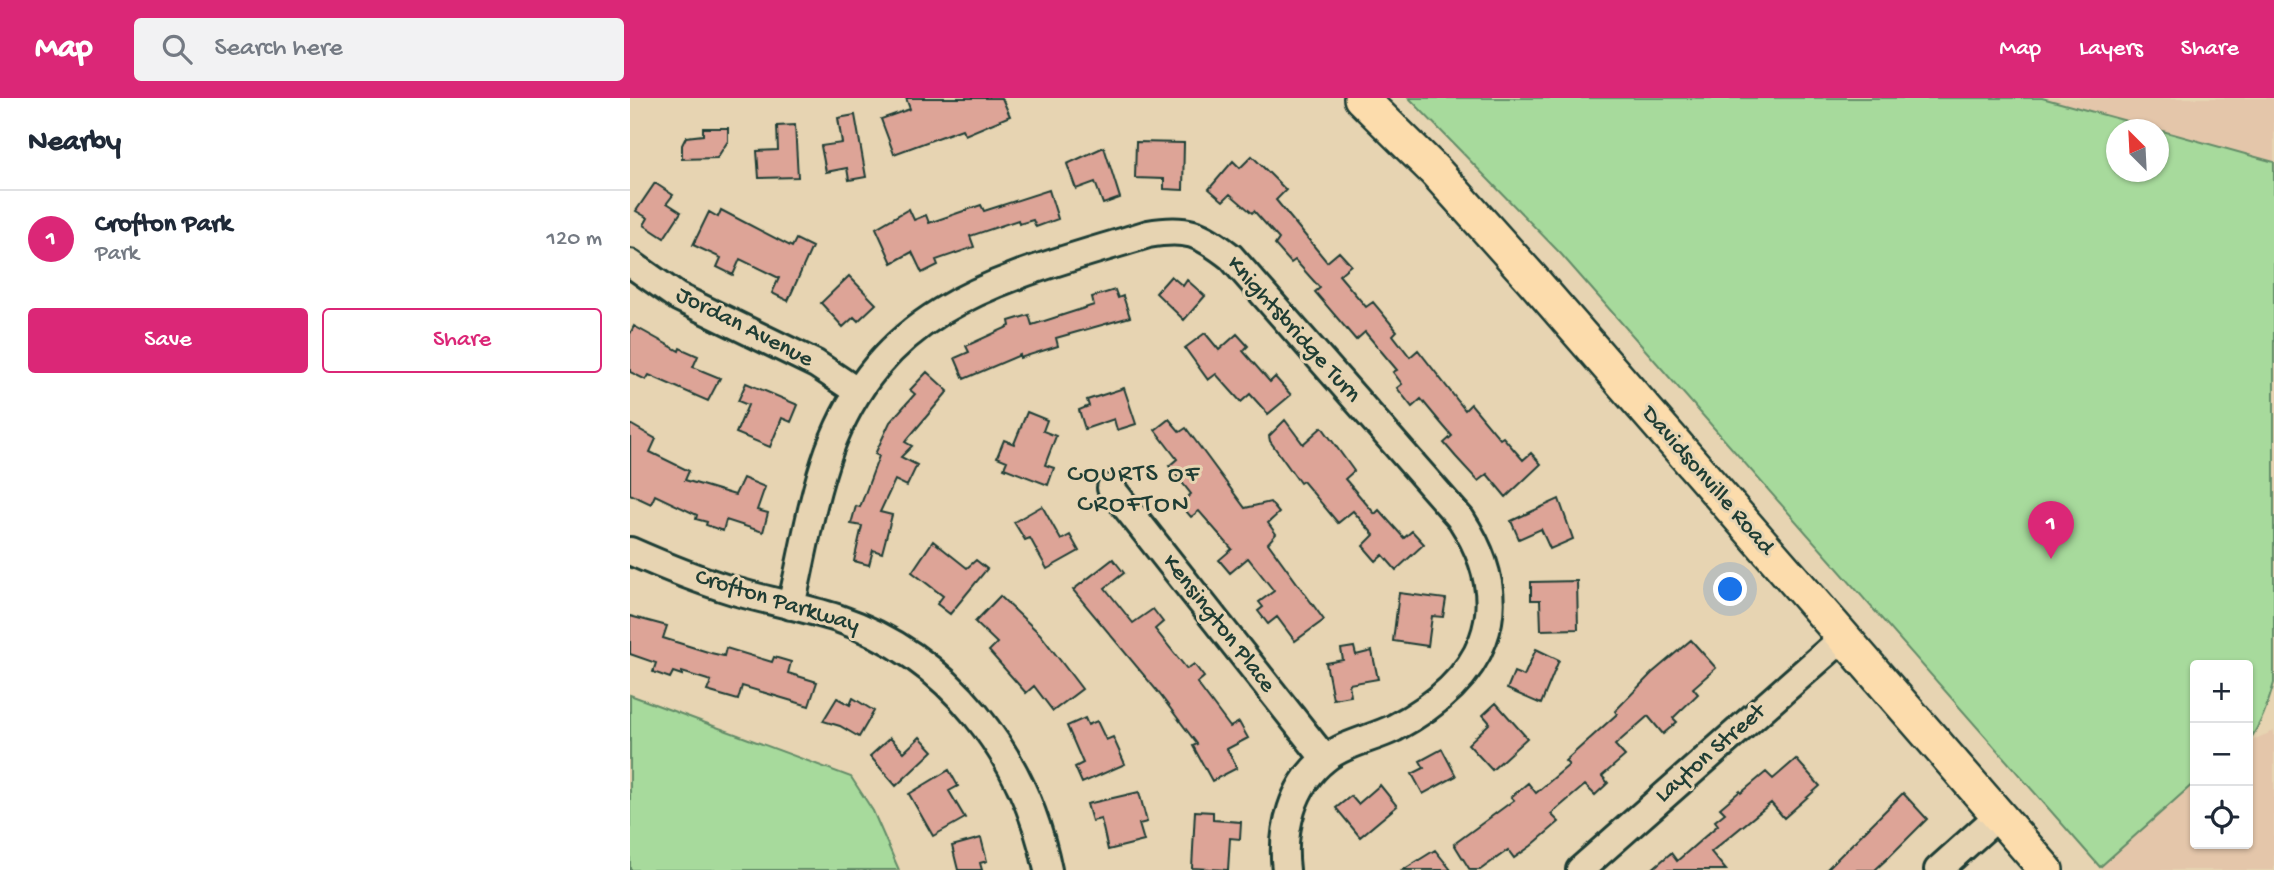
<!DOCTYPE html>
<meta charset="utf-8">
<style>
:root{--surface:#fff;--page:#f2f2f3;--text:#1f2937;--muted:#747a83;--line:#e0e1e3;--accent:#db2777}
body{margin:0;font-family:"Gochi Hand",sans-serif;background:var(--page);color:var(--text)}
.controls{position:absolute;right:21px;bottom:21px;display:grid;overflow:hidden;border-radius:7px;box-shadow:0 2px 5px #0004}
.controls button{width:63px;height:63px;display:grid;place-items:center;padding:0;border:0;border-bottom:2px solid var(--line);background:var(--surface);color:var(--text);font:35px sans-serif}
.compass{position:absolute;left:1476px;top:21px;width:63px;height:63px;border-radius:50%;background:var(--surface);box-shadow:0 2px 5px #0004;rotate:336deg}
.you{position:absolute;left:1101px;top:492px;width:24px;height:24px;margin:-18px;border:5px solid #fff;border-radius:50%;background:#1a73e8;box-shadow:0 0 0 10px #1a73e833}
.badge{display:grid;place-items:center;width:46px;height:46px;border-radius:50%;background:var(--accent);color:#fff;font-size:23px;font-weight:700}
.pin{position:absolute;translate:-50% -58px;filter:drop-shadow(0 2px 4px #0008)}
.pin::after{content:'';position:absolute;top:37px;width:24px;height:21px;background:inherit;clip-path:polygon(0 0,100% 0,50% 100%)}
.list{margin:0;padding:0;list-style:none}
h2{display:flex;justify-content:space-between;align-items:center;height:91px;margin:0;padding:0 28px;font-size:30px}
h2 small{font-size:23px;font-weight:400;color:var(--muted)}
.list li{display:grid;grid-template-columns:46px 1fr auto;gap:21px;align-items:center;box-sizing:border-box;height:98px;padding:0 28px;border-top:2px solid var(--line)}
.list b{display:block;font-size:26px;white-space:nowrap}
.list p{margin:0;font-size:23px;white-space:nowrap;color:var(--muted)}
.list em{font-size:23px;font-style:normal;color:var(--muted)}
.actions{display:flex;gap:14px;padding:21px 28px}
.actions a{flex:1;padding:16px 0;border:2px solid var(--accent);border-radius:7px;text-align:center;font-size:24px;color:var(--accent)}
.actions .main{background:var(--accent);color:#fff}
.icon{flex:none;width:38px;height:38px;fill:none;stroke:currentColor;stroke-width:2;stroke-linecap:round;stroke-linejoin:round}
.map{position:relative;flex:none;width:1644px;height:772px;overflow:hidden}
header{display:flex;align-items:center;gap:42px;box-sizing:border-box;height:98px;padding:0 35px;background:var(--accent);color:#fff}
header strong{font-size:33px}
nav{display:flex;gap:38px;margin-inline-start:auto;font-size:24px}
.search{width:490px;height:63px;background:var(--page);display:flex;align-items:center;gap:18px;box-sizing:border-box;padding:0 24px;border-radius:7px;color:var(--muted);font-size:26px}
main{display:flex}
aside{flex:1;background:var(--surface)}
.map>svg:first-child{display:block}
.built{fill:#e4c6aa}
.green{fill:#a7da9c;stroke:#638c68;stroke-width:2}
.building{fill:#dda497;stroke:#1f3d34;stroke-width:2}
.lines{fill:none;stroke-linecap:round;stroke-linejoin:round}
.minor-casing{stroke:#1f3d34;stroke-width:32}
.major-casing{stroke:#1f3d34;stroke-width:38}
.minor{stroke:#e7d4b2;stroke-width:26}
.major{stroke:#fcdcac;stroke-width:33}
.labels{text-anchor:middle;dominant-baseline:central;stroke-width:6;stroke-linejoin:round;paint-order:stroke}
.street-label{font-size:24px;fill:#1f3d34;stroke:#e7d4b2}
.neighbourhood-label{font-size:26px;letter-spacing:2px;fill:#1f3d34;stroke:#e7d4b2}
</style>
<header>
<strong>Map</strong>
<div class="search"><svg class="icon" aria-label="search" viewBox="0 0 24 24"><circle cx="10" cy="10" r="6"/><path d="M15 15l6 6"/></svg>Search here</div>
<nav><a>Map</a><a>Layers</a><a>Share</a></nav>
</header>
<main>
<aside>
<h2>Nearby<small></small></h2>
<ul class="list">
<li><span class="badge">1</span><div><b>Crofton Park</b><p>Park</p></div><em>120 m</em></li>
</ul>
<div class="actions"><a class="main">Save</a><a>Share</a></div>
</aside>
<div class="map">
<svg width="1644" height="772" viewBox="0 0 1644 772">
<rect width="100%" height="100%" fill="#e7d4b2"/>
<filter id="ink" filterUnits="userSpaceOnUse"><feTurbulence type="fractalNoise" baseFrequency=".0143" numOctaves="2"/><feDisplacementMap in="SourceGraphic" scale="14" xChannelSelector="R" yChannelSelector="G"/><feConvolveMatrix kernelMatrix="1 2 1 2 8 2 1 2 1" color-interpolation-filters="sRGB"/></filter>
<g filter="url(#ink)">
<path class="built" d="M1412 0H1644V64Z
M1644 633V772H1473L1470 769 1565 684V746H1618V644Z"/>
<path class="green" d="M779 0H1412L1526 31 1486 32V74H1528L1529 32 1644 64V585C1638 606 1631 627 1618 644V567H1565V684L1470 769 931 156Z
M0 597 221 679 243 713 269 772H0Z"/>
<path class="building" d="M276 0H372L380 18 335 37 332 31 264 56 251 21 280 11Z
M225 17 236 79 219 82 217 70 196 74 191 48 212 45 208 20Z
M165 27 168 79 129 80 127 53 148 52 147 28Z
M73 30H98V43L87 60 52 61V47L56 39 73 37Z
M506 44 554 45 553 92 534 91V81L505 80Z
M474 49 490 100 473 106 465 84 446 91 437 66Z
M622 58 656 92 646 102 697 164 709 154 721 167 709 177 736 209 743 204 767 233 763 237 780 259 788 252 835 312 841 306 870 341 873 339 893 362 901 355 911 366 876 399 857 376 848 383 826 359 814 345 822 338 810 324 791 301 782 309 767 290 772 286 763 274 767 272 735 234 726 242 685 194 690 190 665 162 661 165 645 147 649 141 624 113 622 115 600 96 593 103 579 91 603 63 610 70Z
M25 85 43 97 37 105 51 114 34 140 14 127 18 120 6 113Z
M419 92 428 121 406 129 403 122 389 126 388 122 340 138 344 149 306 162 308 167 292 175 282 154 262 165 246 130 279 111 284 122 296 117 299 125 351 107 354 113Z
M91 112 162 149 166 141 182 149 158 203 142 195 149 180 110 161 103 177 87 169 91 160 63 147 79 114 88 119Z
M219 178 246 206 228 223 224 219 213 229 191 205Z
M541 178 553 188 557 182 575 198 554 222 526 195Z
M485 192 488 200 493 198 500 219 426 240 428 248 390 260V257L334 281 325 260 339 254 336 248 380 228 379 223 399 217 402 227 464 207 462 199Z
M4 228 49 253 50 250 68 258 63 269 90 280 78 303 19 277 16 282 0 274V236Z
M575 235 589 252 607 236 618 248 613 253 640 284 645 279 661 297 638 316 620 296 611 304 586 276 578 282 555 250Z
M297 274 318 293 275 344 282 348 271 359 287 367 277 388 265 382 250 414 262 417 252 455 243 452 239 467 224 463 232 428 221 426 226 408 230 409 249 358 245 356 260 324 285 296 280 292Z
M116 285 168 307 161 324 152 320 140 349 106 335 118 307 108 303Z
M494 290 506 326 487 332 484 321 455 331 449 312 459 308 457 302Z
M397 314 417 322 413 333 426 338 415 367 424 370 418 387 374 370 377 363 367 359 374 342 384 346Z
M539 321 550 334 556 330 615 410 640 404 649 415 638 425 646 436 638 445 694 522 665 543 647 519 638 526 628 513 633 509 629 504 644 493 618 460 600 475 589 462 602 451 569 413 561 419 550 406 561 396 539 368 547 361 525 332Z
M655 322 673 346 692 329 724 373 715 381 745 416 749 412 774 440 782 433 794 446 766 472 753 457 746 463 733 448 744 437 723 413 708 425 673 383 670 385 640 343 639 338Z
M0 326 26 341 20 354 59 373 55 382 105 397 113 380 135 389 127 412 138 415 133 434 96 422 93 433 76 427 77 424 66 421 67 417 25 397 21 406 0 396Z
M929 401 943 441 920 451 911 431 889 441 881 423Z
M412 408 431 442 440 437 449 453 417 471 400 440 395 442 384 424Z
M303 443 337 470 346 462 357 471 320 516 307 506 313 498 282 474Z
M483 461 494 475 475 490 503 525 523 511 533 524 525 531 557 571 564 566 574 579 567 585 600 629 609 624 618 640 597 651 607 670 582 683 563 648 567 646 528 594 443 492Z
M947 483 948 531 911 532 910 502H901V484Z
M769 495 816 501 813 519 802 518 798 548 763 543Z
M370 498 410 536 452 591 423 613 404 588 396 595 359 553 367 545 345 524Z
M0 518 37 528 33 540 81 555 94 558 96 550 142 564 144 559 161 564 158 575 187 584 179 608 112 588 108 602 77 593 81 583 52 574V577L43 574 40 580 23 574 26 565 0 556Z
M1061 542 1086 570 1063 590 1068 596 1043 620 1047 624 1033 636 1018 618 985 647 995 658 972 678 978 685 965 697 955 687 921 716 929 724 901 748 884 760 878 752 850 772H840L824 746 884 702 881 699 898 685 906 695 939 667 935 663 987 616 985 613 1022 575Z
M724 549 726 557 742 553 748 581 719 586 721 598 703 601 696 565 713 562 711 551Z
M906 551 929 562 911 606 877 591 884 574 894 578Z
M207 600 220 607 223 600 244 613 229 639 210 628 193 623Z
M866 605 897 640 862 672 838 646 860 625 853 617Z
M455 620 458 627 467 623 476 642 483 639 495 666 452 685 445 669 453 665 437 628Z
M290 639 303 653 266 688 240 658 260 640 274 654Z
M812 651 826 678 793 696 782 676 794 670 790 663Z
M1166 661 1190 688 1154 720 1141 705 1081 754 1096 772H1021L1041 755 1047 763 1088 727 1085 723 1095 715 1090 710 1110 693 1111 695 1136 674 1143 681Z
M319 672 328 688 319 693 335 720 303 738 279 696Z
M750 687 767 708 730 739 706 710 721 698 728 706Z
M509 694 517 724 509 726 514 743 478 752 471 721 462 723 457 706Z
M1273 695 1297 721 1259 759 1245 772H1196Z
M565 713 583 714V722L611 724 610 741 600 740 598 772 562 770Z
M351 740 357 763 350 765 352 772H328L322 748Z
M805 752 821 772H773Z"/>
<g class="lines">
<g class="minor-casing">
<path id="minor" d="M0 165 48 199 186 266 228 294
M481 390 695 661
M0 453C34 468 69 482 104 493 138 503 173 509 207 520 320 558 395 658 418 772
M161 508C173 457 181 403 199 353 255 201 381 179 518 136 557 129 570 135 601 159L831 421C890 512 853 583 764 630 742 641 715 645 695 661 662 687 651 732 656 772
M950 772 1213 540
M1308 772 1368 718"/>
</g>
<g class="major-casing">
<path id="major" d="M731 0 806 74 902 181 1416 772"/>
</g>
<use href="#minor" class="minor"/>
<use href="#major" class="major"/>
</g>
</g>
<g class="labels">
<g class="street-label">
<text transform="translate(114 230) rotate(27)">Jordan Avenue</text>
<text transform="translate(663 232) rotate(48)">Knightsbridge Turn</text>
<text transform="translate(1077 383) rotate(49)">Davidsonville Road</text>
<text transform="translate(147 504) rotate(17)">Crofton Parkway</text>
<text transform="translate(588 526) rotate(52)">Kensington Place</text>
<text transform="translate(1081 656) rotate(-41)">Layton Street</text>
</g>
<g class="neighbourhood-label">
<text x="504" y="377">COURTS OF<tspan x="504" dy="30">CROFTON</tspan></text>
</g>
</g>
</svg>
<div class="controls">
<button>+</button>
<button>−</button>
<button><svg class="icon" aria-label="locate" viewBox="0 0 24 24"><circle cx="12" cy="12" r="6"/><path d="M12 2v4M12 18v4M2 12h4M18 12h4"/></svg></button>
</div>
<svg class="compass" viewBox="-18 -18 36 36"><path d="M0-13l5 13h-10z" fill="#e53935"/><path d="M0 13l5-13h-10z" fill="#747a83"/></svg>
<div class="you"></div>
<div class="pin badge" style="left:1421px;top:461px">1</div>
</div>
</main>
